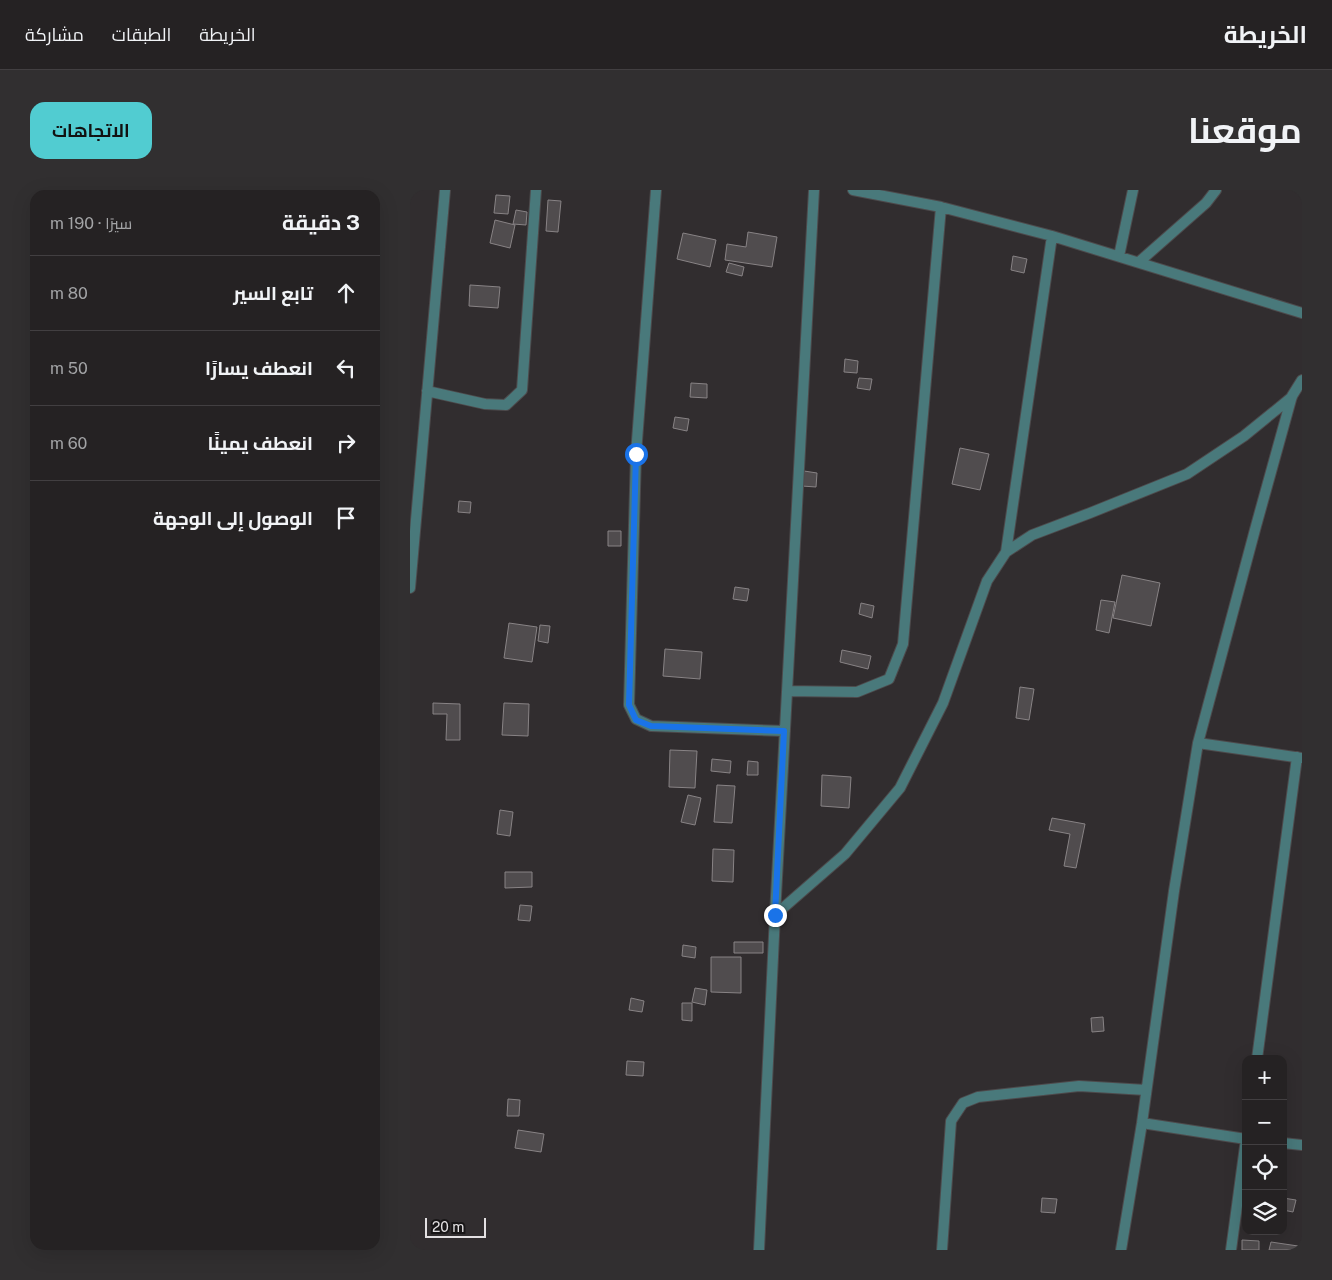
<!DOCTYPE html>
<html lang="ar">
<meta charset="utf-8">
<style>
:root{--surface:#252223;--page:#312f30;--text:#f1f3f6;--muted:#a3a4a6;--line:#423f41;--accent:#51ccd1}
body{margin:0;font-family:"Public Sans",Cairo,sans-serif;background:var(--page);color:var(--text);direction:rtl}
.controls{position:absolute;right:15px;bottom:15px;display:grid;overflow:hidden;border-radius:10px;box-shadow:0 5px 20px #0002}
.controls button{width:45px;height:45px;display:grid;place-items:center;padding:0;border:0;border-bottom:1px solid var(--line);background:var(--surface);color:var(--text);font:25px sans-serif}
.scale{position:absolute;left:15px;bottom:12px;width:61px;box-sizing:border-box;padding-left:5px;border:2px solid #e3e0e2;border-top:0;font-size:14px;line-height:18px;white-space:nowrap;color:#e3e0e2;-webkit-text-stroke:4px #181617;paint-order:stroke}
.stop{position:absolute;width:15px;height:15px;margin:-11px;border:4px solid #1a73e8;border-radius:50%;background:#fff}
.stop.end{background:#1a73e8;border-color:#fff;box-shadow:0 1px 5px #0008}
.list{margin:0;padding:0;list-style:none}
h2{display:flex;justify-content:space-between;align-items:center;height:65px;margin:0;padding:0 20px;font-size:21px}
h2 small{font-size:16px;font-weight:400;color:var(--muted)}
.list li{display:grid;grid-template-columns:32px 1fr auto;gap:15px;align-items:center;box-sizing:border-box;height:75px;padding:0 20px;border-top:1px solid var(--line)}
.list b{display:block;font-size:19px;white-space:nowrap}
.list em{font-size:16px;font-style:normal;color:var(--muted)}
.icon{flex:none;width:28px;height:28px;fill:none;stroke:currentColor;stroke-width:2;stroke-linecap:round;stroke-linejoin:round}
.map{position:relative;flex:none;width:892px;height:1060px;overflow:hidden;direction:ltr;border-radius:15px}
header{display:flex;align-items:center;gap:30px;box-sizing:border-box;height:70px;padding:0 25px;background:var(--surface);border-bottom:1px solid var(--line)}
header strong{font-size:24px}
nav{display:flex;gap:28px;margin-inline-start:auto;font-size:18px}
.intro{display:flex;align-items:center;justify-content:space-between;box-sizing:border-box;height:120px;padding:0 30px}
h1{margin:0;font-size:35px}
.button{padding:12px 22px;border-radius:15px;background:var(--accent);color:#111;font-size:18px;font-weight:700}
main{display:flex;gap:30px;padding:0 30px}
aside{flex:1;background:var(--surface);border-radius:15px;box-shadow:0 5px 20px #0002}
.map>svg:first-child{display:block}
.building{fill:#504c4e;stroke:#888385}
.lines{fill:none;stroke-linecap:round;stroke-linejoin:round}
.minor-casing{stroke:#4d4a4c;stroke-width:12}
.minor{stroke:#49797b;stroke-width:10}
.route{stroke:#1a73e8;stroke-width:6}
</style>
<header>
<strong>الخريطة</strong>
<nav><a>الخريطة</a><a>الطبقات</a><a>مشاركة</a></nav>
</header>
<div class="intro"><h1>موقعنا</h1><a class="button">الاتجاهات</a></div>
<main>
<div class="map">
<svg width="892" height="1060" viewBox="0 0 892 1060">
<rect width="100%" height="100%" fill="#312d2f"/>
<path class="building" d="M86 5 100 6 98 24 84 23Z
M138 10 151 11 148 42 136 41Z
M106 20 117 22 116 35 103 34Z
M85 30 105 35 100 58 80 53Z
M338 42 367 47 362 77 315 70 317 54 336 57Z
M273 43 306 50 300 77 267 69Z
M603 66 617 69 614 83 601 80Z
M319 73 334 77 332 86 316 82Z
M60 95 90 97 88 118 59 116Z
M435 169 448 171 447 183 434 182Z
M449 188 462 189 460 200 447 198Z
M281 193 297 194V208L280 207Z
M265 227 279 229 277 241 263 238Z
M550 258 579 264 570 300 542 294Z
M394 281 407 283 406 297 392 296Z
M49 311 61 312 60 323 48 322Z
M198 341H211V356H198Z
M712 385 750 393 741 436 703 428Z
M325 397 339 399 337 411 323 409Z
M691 410 705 412 699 443 686 440Z
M451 413 464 416 462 428 449 424Z
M99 433 127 437 122 472 94 468Z
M130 435 140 436 138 453 128 451Z
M255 459 292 462 290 489 253 486Z
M432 460 461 466 458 479 430 472Z
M610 497 624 499 619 530 606 528Z
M23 513 50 514V550H36L37 524H23Z
M94 513 119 514 118 546 92 545Z
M260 560 287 561 285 598 259 597Z
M302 569 321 571 320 583 301 581Z
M338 571 348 572V585H337Z
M412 585 441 587 439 618 411 616Z
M307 595 325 596 322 633 304 632Z
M278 605 291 608 285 635 271 632Z
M90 620 103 622 100 646 87 644Z
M642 628 675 634 666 678 654 676 660 644 639 640Z
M303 659 324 660 323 692 302 691Z
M95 682H122V697L95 698Z
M110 715 122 716 120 731 108 730Z
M324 752H353V763H324Z
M273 755 286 757 285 768 272 766Z
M301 767H331V803L301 802Z
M285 798 297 800 295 815 282 812Z
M221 808 234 811 232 822 219 820Z
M272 813H282V831L272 830Z
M693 827 694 841 682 842 681 828Z
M217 871 234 872 233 886 216 885Z
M98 909 110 910 109 926H97Z
M108 940 134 944 131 962 105 958Z
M632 1008 647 1009 645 1023 631 1022Z
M873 1008 886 1010 883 1022 873 1020Z
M832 1050 849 1051V1060H832Z
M861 1052 888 1056V1060H859Z"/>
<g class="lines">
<g class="minor-casing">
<path id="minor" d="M246 0 226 264 219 515 226 529 241 536 375 541
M443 0 531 17 642 46 892 123
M709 66 723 0
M729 72 796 13 806 0
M17 201 75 214 96 215 112 200 126 0
M596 362 642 46
M0 398 35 0
M377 501 447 502 479 489 493 454 531 17
M788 553 892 568
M365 725 435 664 490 598 533 513 577 391 596 362 622 345 680 323 777 284 834 246 882 207
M847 869 887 567
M732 933 836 949
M873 953 892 955
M349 1060 365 725 404 0
M532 1060 541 931 553 913 568 907 669 896 736 900
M711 1060 732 933 764 701 788 553 846 336 882 206 892 190
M821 1060 836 949"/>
</g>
<use href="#minor" class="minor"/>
</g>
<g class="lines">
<path class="route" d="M226 264 219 515 226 530 241 536 374 541 365 725"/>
</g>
</svg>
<div class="controls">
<button>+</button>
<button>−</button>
<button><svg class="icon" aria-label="locate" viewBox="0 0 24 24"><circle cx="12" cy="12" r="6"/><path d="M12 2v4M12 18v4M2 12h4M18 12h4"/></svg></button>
<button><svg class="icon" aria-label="layers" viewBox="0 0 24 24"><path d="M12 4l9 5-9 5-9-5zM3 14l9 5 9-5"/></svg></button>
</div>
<div class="scale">20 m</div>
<div class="stop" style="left:226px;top:264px"></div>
<div class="stop end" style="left:365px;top:725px"></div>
</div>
<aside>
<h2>3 دقيقة<small>سيرًا · 190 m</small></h2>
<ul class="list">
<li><svg class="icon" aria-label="ahead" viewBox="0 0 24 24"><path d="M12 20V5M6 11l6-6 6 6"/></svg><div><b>تابع السير</b></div><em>80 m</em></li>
<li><svg class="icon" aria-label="left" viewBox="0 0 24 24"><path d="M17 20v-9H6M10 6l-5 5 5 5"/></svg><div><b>انعطف يسارًا</b></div><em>50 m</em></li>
<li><svg class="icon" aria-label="right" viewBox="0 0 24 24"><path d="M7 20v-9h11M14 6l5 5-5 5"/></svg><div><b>انعطف يمينًا</b></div><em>60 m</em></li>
<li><svg class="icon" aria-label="arrive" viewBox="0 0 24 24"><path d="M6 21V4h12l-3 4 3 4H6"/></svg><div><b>الوصول إلى الوجهة</b></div></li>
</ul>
</aside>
</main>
